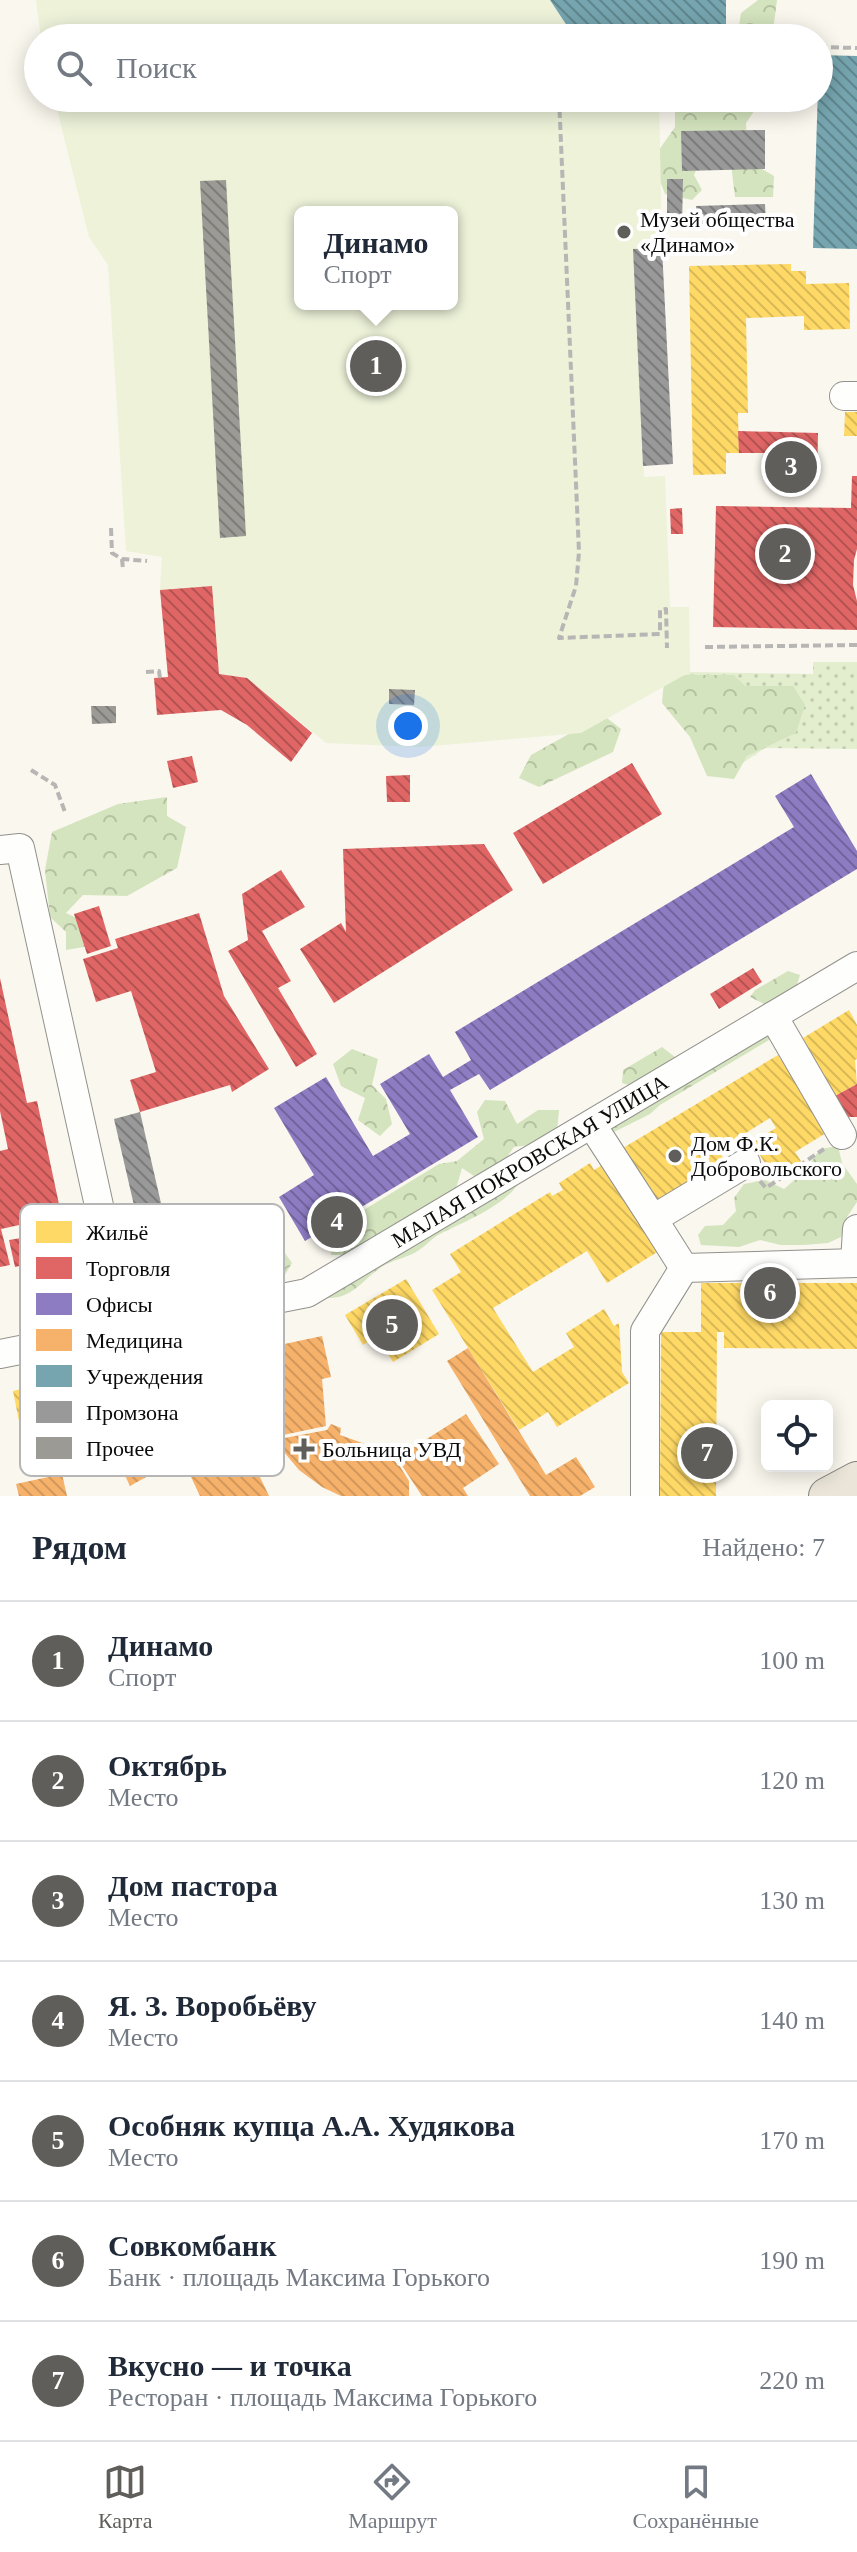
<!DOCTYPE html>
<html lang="ru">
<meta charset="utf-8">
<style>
:root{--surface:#fff;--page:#f6f6f7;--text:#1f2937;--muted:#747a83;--line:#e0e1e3;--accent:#5f5e5a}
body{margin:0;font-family:"Times New Roman",serif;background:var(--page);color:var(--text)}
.controls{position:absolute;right:24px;bottom:24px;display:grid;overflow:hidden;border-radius:12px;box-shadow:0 4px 20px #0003}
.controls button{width:72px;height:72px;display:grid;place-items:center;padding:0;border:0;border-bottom:2px solid var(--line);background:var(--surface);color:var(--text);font:40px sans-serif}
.you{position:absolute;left:408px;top:726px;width:28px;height:28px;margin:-20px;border:6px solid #fff;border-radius:50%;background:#1a73e8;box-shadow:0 0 0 12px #1a73e833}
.badge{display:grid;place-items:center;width:52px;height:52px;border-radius:50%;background:var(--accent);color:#fff;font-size:26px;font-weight:700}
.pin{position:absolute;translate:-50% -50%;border:4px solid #fff;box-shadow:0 2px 8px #0006}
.popup{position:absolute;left:294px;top:206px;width:164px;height:104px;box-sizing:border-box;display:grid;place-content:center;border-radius:12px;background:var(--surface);filter:drop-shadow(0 2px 6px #0005);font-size:26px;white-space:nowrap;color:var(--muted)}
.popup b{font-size:30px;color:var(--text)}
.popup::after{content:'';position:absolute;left:50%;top:100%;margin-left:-16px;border:16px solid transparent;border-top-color:var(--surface)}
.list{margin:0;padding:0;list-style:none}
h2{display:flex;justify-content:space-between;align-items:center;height:104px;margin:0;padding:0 32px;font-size:34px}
h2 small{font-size:26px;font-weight:400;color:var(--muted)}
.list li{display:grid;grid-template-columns:52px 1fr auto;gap:24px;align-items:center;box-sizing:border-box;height:120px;padding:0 32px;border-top:2px solid var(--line)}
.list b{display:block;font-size:30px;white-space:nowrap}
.list p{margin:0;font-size:26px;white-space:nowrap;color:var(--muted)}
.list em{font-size:26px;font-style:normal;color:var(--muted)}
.icon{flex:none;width:44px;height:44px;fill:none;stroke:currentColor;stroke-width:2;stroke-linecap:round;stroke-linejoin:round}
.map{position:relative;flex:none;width:857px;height:1496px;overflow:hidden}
.search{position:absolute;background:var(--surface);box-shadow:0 4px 20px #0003;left:24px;right:24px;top:24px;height:88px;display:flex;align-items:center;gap:20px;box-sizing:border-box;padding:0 28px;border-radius:44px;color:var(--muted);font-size:30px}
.sheet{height:944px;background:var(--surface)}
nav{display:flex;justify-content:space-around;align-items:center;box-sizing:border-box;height:112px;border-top:2px solid var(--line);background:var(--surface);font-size:22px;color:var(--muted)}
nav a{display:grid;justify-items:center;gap:4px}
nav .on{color:var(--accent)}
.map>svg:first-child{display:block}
.grass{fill:url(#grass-dots)}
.forest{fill:url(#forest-crowns)}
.pitch{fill:#edf2d9;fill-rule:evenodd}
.homes{fill:url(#homes-back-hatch)}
.shops{fill:url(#shops-back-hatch)}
.offices{fill:url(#offices-back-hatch)}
.health{fill:url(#health-back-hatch)}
.public{fill:url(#public-back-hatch)}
.industry{fill:url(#industry-back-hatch)}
.building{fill:url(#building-back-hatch)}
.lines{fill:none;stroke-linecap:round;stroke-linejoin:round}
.minor-casing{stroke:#93918d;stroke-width:30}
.major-casing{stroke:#807f7a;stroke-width:38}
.path{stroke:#b7b6b5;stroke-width:4;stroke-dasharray:8 4;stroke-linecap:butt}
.minor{stroke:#fefefc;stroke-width:28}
.major{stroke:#eae5d8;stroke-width:36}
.poi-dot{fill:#5f5e5a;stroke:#fff;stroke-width:3}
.labels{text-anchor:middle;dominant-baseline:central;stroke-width:8;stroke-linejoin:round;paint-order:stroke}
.poi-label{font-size:22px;fill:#0b0b0b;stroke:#fff;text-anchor:start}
.street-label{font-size:22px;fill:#0b0b0b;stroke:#fff}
.key{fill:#fff;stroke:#b6b6b6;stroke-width:2}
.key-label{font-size:22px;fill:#0b0b0b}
</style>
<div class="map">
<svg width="857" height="1496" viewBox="0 0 857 1496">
<defs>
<pattern id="grass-dots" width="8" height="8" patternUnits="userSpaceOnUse" patternTransform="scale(2)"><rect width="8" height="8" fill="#e3eecf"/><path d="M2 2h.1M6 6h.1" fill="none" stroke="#c1cbb0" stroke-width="1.8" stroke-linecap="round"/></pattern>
<pattern id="forest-crowns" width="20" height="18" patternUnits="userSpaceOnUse" patternTransform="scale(2)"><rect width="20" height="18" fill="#d4e4be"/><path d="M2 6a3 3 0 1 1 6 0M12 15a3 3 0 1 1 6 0" fill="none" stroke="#b5c2a2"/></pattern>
<pattern id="homes-back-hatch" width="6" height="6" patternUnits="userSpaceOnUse" patternTransform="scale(2)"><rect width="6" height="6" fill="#ffd966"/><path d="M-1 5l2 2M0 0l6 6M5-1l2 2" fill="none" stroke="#d9b957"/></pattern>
<pattern id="shops-back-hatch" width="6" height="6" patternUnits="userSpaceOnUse" patternTransform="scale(2)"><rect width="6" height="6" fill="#e06666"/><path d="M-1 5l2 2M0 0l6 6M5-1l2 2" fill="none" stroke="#b45252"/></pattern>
<pattern id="offices-back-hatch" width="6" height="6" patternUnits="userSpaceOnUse" patternTransform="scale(2)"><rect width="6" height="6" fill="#8e7cc3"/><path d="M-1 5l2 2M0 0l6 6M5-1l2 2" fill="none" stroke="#72649d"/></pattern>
<pattern id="health-back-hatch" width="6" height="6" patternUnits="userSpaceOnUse" patternTransform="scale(2)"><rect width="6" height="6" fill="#f6b26b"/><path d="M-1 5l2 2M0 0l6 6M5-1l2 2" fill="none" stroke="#d2985b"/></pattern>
<pattern id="public-back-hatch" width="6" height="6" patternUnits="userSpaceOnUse" patternTransform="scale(2)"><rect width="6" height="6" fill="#76a5af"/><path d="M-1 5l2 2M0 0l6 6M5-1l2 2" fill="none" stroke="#5f858d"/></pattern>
<pattern id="industry-back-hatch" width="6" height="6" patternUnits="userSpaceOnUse" patternTransform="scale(2)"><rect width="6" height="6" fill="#999"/><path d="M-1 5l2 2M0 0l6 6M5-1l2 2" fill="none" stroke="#7b7b7b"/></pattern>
<pattern id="building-back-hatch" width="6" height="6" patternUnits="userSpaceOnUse" patternTransform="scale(2)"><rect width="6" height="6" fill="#9c9a95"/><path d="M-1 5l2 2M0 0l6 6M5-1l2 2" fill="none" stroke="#7d7c78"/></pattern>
</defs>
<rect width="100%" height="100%" fill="#faf7ee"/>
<path class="grass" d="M813 662H857V749L765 748 725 775 664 688 690 672 813 674Z"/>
<path class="forest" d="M758 0H777L772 38H737L741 13Z
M675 98H763L746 123 748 161 774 176 773 197H735L731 164 705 151 694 175 702 190 692 200 665 194 652 160 675 127Z
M676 675H734L745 686H793L805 705 796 733 747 756 734 779 707 776 690 737 662 703 664 681Z
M603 715 621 729 613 752 539 787 519 778 531 755Z
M167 797V816L186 827 177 868 127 896 83 895 66 913 94 926 95 945 66 950V932L50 917 45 870 52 832 118 804Z
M788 971 800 975 795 991 768 1006 750 997 755 990Z
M769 1031V1040L660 1105 650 1114 606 1136 610 1121Z
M662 1047 675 1057 670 1069 639 1088 622 1083 623 1070Z
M352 1049 378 1059 372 1085 386 1099 392 1124 380 1136 358 1120 365 1098 341 1086 333 1064Z
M485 1100 505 1101 517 1124 538 1110H559L557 1131 530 1145 514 1147 502 1164 474 1176 462 1168 455 1192 356 1255H331V1230L439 1164 457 1161 484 1139 477 1112Z
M838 1146 842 1163 857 1184V1202L847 1217 841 1237 828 1243 804 1245H781L760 1240 739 1247 701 1245 698 1235 705 1226 723 1225 736 1211 734 1198 744 1184 765 1180 784 1189 806 1170 820 1149Z
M520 1181C506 1206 463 1222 438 1235 431 1239 426 1246 419 1250 409 1257 396 1259 385 1265 365 1276 354 1299 328 1298L330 1286Z
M278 1243 292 1263 277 1288 251 1291 235 1275 214 1289 200 1267 225 1246Z
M142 1274 153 1286 186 1281 176 1300 135 1310 122 1297 119 1284Z"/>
<path class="pitch" d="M36 0H550L575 38H41Z
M54 98H659L662 248 633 250 644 477 665 476 670 607H689L690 672 581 733 420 747 326 743 247 678 219 674 212 586 160 590 162 557 126 551 108 265 89 237ZM300 212H452V304H300Z"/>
<path class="homes" d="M791 264V271H806V284L849 283 850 329 804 330V316L746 318 748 413H738L739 453H726V474L693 475 689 266Z
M845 412H857V436H844Z
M849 1010 857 1025V1059L855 1060 857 1084 835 1096 803 1038Z
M778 1055 781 1060 789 1055 826 1133 795 1152 801 1161 774 1178 752 1142 776 1128 770 1118 718 1150 726 1162 658 1204 623 1148Z
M590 1163 594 1170 604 1164 659 1251 607 1283 587 1251 493 1308 533 1372 574 1347 566 1333 604 1309 614 1326 619 1323 622 1372 629 1383 557 1427 548 1412 519 1430 432 1290 461 1272 450 1254 550 1192 552 1196 563 1190 559 1183Z
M406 1279 439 1334 393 1362 377 1336 363 1345 345 1315Z
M701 1283H857V1349L724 1348V1332H717L716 1496H660L661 1332H701Z
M52 1382 63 1433 23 1441 13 1391Z"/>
<path class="shops" d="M738 431 818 433 817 482 764 481 765 453H739Z
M852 476H857V549L854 560 853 585 857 601V630L713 627 716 506 851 508Z
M682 508 683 534H671L670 509Z
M212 586 219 674 247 678 312 733 291 762 247 725 221 710 157 715 154 678 168 677 160 590Z
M192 756 198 782 173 788 167 761Z
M632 763 662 814 543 884 513 833Z
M410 775V802H387L386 776Z
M484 844 513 890 334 1003 300 949 341 923 346 932 343 849Z
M281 870 305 907 262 931 291 981 278 988 317 1054 296 1067 228 951 248 940 242 894Z
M99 906 111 946 87 954 74 914Z
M199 913 224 996 269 1069 232 1092 230 1085 140 1112 130 1080 156 1072 131 991 96 1002 83 959 118 948 115 939Z
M753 968 762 982 719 1009 710 994Z
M0 978 27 1103 37 1101 69 1251 62 1256 15 1267 9 1240 27 1237 24 1224 1 1229 10 1265 0 1267V1151L8 1149 0 1111Z
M857 1084V1117H836L835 1096Z"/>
<path class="offices" d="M811 774 857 851V869L490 1090 479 1074 450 1090 478 1137 305 1241 279 1197 314 1175 274 1108 326 1077 373 1156 410 1134 380 1084 429 1054 443 1077 471 1060 455 1032 794 827 775 796Z"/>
<path class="health" d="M322 1336 331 1377 322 1379 326 1426 283 1435 275 1388 123 1421 148 1476 130 1486 83 1387Z
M468 1348 546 1475 576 1457 595 1487 580 1496H530L447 1361Z
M230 1414 269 1496H200L174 1441Z
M466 1414 499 1464 463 1488 468 1496H422L397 1458Z
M331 1424 341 1428 340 1435 393 1454 392 1459 399 1465 409 1481V1496H341L322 1487 299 1470 274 1440 327 1430Z
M62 1474 67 1496H19L16 1484Z"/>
<path class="public" d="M550 0H726V37L575 38Z
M819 55 857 56V249L813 248Z"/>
<path class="industry" d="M765 130V169L682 171 681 131Z
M667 179H683L682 228 667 227Z
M765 204 766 223 697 225 696 206Z
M662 248 673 464 643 466 633 249Z
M140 1112 178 1277 152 1283 114 1119Z"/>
<path class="building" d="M226 180 246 536 220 538 200 181Z
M389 689 415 690 414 705 389 704Z
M91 706H116V723L92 724Z"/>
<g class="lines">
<g class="minor-casing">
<g id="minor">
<path d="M844 396H857"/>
<path d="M0 850 20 848 113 1269 120 1329"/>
<path d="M773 1016 842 1135"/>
<path d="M592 1125 653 1219 746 1163"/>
<path d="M653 1219 684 1268"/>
<path d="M855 1263 857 1229"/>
<path d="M684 1268 857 1263"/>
<path id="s1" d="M0 1354 307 1293 857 966"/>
<path d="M645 1496V1331L684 1268"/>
</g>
</g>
<g class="major-casing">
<path id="major" d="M827 1496 857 1480"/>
</g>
<path class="path" d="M819 47 857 48
M559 98 579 552 576 586 559 638 660 634V610L666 609 667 648
M111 528 112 553 122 559 147 561
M122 559 123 569
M705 647 857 645
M146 672 159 671 160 678
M31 770 55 785 65 812
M760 1181 766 1188 824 1149"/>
<use href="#minor" class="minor"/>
<use href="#major" class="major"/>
</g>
<g class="poi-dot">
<circle cx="624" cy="232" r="8"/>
<circle cx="675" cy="1156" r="8"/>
<path d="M300 1437h8v8h8v8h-8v8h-8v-8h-8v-8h8z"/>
</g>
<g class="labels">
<g class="poi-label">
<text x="640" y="219">Музей общества<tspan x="640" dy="25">«Динамо»</tspan></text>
<text x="691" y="1143">Дом Ф.К.<tspan x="691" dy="25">Добровольского</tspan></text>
<text x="322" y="1449">Больница УВД</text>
</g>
<g class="street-label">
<text stroke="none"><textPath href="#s1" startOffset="572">МАЛАЯ ПОКРОВСКАЯ УЛИЦА</textPath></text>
</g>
</g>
<rect x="20" y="1204" width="264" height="272" rx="12" class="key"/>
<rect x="36" y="1221" width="36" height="22" fill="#ffd966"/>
<rect x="36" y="1257" width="36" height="22" fill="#e06666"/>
<rect x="36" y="1293" width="36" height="22" fill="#8e7cc3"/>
<rect x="36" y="1329" width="36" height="22" fill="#f6b26b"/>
<rect x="36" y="1365" width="36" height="22" fill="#76a5af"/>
<rect x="36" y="1401" width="36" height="22" fill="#999"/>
<rect x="36" y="1437" width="36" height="22" fill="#9c9a95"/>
<g class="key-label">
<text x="86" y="1240">Жильё</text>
<text x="86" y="1276">Торговля</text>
<text x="86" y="1312">Офисы</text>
<text x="86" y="1348">Медицина</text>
<text x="86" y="1384">Учреждения</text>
<text x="86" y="1420">Промзона</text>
<text x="86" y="1456">Прочее</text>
</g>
</svg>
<div class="controls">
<button><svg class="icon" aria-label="locate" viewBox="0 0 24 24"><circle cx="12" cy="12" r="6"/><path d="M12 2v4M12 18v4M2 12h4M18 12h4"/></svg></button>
</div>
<div class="you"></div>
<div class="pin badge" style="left:376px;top:366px">1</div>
<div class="popup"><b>Динамо</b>Спорт</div>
<div class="pin badge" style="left:785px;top:554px">2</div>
<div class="pin badge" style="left:791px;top:467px">3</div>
<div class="pin badge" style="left:337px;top:1222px">4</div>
<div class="pin badge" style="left:392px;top:1325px">5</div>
<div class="pin badge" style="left:770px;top:1293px">6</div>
<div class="pin badge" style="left:707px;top:1453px">7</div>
<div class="search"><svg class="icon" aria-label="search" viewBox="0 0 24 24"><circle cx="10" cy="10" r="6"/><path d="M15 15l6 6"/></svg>Поиск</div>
</div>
<section class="sheet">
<h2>Рядом<small>Найдено: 7</small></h2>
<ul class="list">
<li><span class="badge">1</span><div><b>Динамо</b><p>Спорт</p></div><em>100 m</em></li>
<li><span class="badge">2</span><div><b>Октябрь</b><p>Место</p></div><em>120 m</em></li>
<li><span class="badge">3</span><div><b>Дом пастора</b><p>Место</p></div><em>130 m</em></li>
<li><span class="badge">4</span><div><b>Я. З. Воробьёву</b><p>Место</p></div><em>140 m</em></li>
<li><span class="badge">5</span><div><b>Особняк купца А.А. Худякова</b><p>Место</p></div><em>170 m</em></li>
<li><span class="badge">6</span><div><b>Совкомбанк</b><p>Банк · площадь Максима Горького</p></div><em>190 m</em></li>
<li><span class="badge">7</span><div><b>Вкусно — и точка</b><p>Ресторан · площадь Максима Горького</p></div><em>220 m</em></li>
</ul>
</section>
<nav>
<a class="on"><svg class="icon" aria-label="map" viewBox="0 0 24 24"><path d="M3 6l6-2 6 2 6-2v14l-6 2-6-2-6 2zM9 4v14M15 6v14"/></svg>Карта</a>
<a><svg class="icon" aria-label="directions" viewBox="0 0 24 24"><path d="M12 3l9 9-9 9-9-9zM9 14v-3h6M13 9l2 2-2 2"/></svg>Маршрут</a>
<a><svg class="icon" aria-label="saved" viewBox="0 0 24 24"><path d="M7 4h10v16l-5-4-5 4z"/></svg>Сохранённые</a>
</nav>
